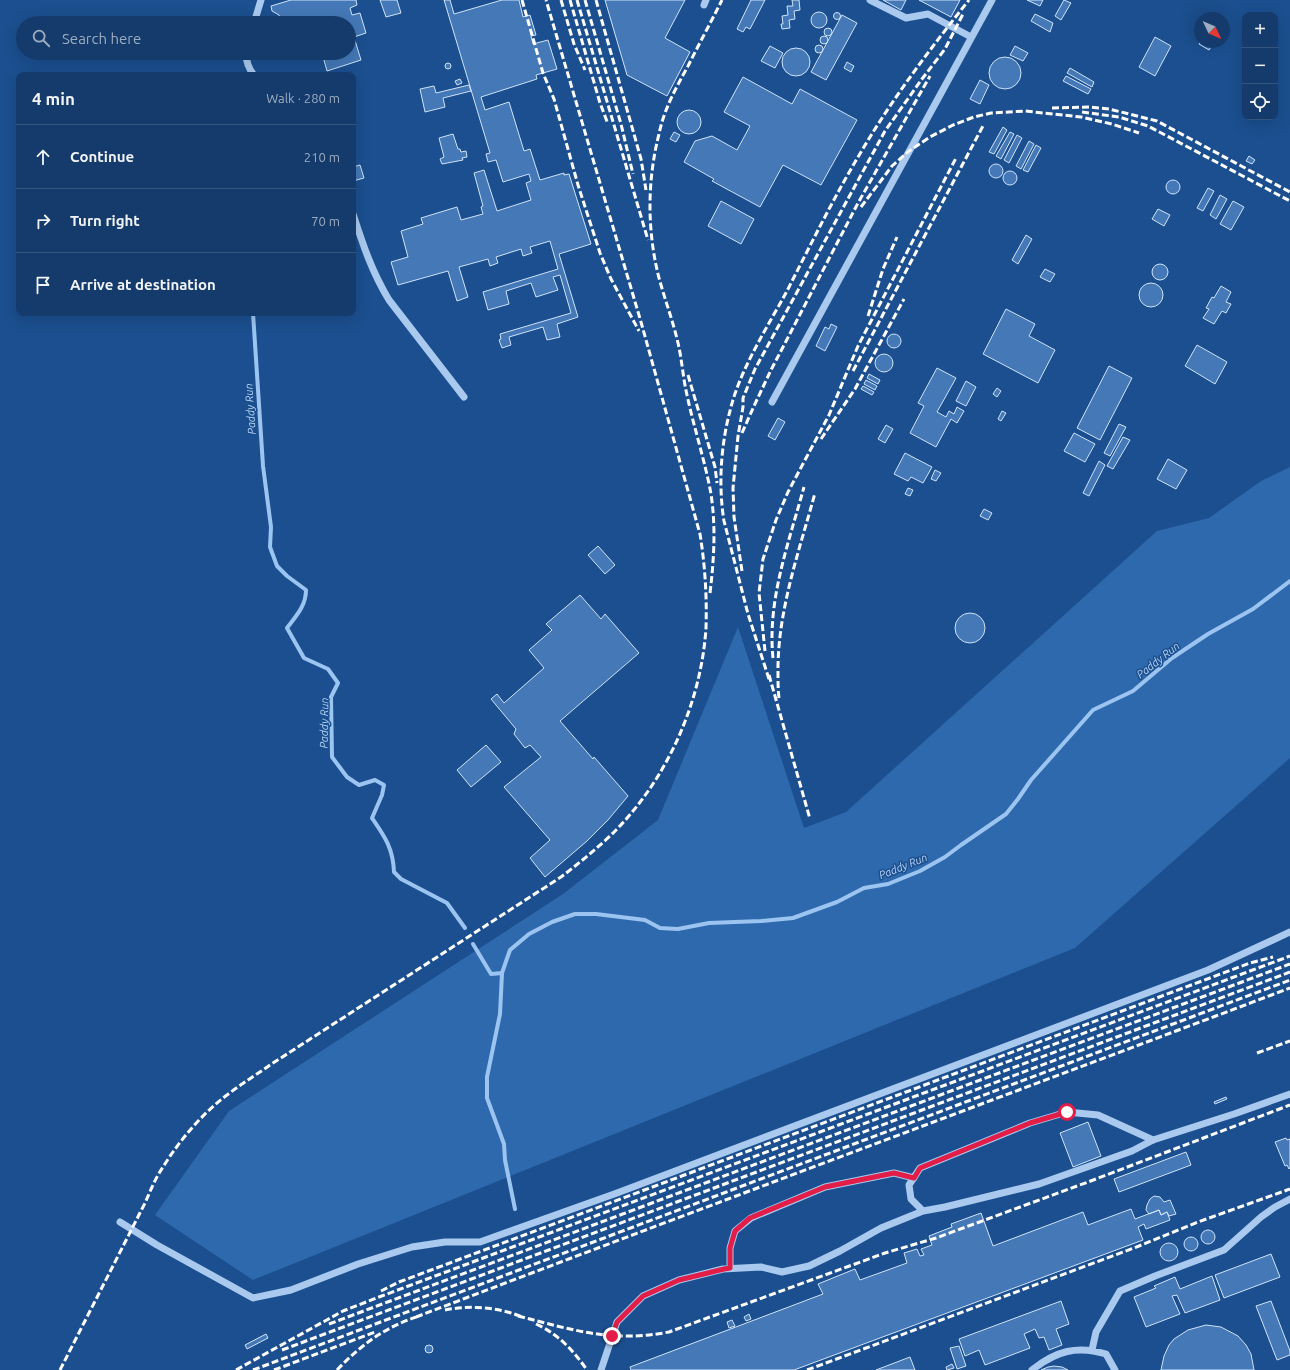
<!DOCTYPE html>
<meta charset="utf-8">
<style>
:root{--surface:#143b6b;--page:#214673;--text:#f1f3f6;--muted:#9dadc1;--line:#33557e}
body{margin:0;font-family:Ubuntu,sans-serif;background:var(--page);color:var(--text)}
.controls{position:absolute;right:12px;top:12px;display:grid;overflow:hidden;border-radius:8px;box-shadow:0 4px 16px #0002}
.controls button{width:36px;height:36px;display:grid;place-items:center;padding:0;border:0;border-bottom:1px solid var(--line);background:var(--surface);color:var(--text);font:20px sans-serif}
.compass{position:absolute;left:1194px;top:12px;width:36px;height:36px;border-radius:50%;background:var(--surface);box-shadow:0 4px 16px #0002;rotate:134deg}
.stop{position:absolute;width:12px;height:12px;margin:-9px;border:3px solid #e11d48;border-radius:50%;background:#fff}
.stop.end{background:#e11d48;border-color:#fff;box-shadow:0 1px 4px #0008}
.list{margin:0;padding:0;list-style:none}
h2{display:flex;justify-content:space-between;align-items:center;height:52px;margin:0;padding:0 16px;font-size:17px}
h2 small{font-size:13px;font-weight:400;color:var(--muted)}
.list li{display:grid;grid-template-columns:26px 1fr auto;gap:12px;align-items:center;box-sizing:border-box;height:64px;padding:0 16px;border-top:1px solid var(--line)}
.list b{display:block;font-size:15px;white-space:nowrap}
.list em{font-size:13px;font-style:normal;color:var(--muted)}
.icon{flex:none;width:22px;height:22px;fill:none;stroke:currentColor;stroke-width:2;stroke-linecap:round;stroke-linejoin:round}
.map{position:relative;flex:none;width:1290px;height:1370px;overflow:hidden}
.search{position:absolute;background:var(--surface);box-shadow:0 4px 16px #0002;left:16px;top:16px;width:340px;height:44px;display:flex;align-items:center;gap:10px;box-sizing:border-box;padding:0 14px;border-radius:22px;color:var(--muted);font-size:15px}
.panel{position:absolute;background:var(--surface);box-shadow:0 4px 16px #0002;left:16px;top:72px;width:340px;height:244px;border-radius:8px}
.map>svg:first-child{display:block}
.green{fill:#2e69ad}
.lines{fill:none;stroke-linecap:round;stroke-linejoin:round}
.stream{stroke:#9cc4f0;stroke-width:4}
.building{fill:#4478b7;stroke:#cfe3fa}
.minor{stroke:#a9c9ee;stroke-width:7}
.rail{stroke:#fff;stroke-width:3;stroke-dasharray:7 3;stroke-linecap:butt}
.route{stroke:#e11d48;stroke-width:5}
.labels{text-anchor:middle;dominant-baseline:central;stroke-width:3;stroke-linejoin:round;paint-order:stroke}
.water-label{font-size:11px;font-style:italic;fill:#b5d3f5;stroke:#1b4f8f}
</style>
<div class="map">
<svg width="1290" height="1370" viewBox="0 0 1290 1370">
<rect width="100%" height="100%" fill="#1b4f8f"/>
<path class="green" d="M1290 467V758L1075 948 253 1280 155 1215 229 1111 563 894 658 820 738 627 804 828 846 812 1157 531 1209 518 1261 481Z"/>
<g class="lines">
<path class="stream" d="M253 313 263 466 271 527 270 547 277 566 287 576 306 590C306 606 296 616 287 628L304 658 328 669 338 683 331 697 332 757 347 777 359 785 375 780 384 785 382 795 372 818C385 837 393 848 394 872L401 879 447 903 465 928
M473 944 491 974 502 973 510 950 529 934 552 922 575 914H596L645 920 660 928 678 929 709 923 761 921 793 918 837 902 864 888 888 884 920 871 945 857 961 845 1006 814 1018 799 1031 780 1093 710 1133 691 1172 658 1208 634 1253 609 1290 581
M502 973 500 1014 487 1077V1098L504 1144 505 1160 515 1209"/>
</g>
<path class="building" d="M291 0H356L357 5 350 8 352 15 360 13 366 33 354 37 361 60 327 71 322 53H349V23H282L279 15 272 11 271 6Z
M380 0H397L401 13 386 17Z
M444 0H450L454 14 502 0H519L523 17 530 15 536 35 531 36 533 44 548 40 557 69 536 75 537 79 481 97 485 110 509 102 524 151 530 149 540 180 564 173V175L569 174 591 244 559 254 578 317 557 324 560 337 547 340 543 327 509 337 511 345 502 348 499 340 501 339 500 334 571 313 560 275 553 277 558 290 536 297 531 283 506 291 509 304 488 310 483 292 558 269 550 241 530 247 532 253 523 256 521 249 496 257 498 263 490 266 488 259 459 267 468 297 457 301 448 271 398 285 391 262 408 257 401 231 423 224 421 218 457 207 461 220 483 214 481 207 483 206 474 173 484 170 497 211 531 200 526 183 531 181 529 174 503 182 496 160 488 162 486 154 490 153Z
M605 0H685L665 38 690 52 667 96 627 75Z
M751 0H765L750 29 746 27 743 32 737 29Z
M792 0H799L800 10 794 11 795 19 789 20 790 28 782 29 781 24H783L782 16 788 15 787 6H793Z
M883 0H906L901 10Z
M919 0H960L951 17Z
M1027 0H1043L1040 6Z
M1064 0 1071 3 1061 20 1055 16Z
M811 20a8 8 0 1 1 16 0a8 8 0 1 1-16 0Z
M833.5 16a3.5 3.5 0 1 1 7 0a3.5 3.5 0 1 1-7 0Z
M1035 14 1053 23 1050 32 1031 21Z
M842 15 857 23 826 80 811 72Z
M824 32a4 4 0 1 1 8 0a4 4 0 1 1-8 0Z
M820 40a4 4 0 1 1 8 0a4 4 0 1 1-8 0Z
M1155 37 1171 46 1155 76 1139 67Z
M1200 42H1208L1212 45 1209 50 1199 44Z
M815 49a4 4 0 1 1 8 0a4 4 0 1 1-8 0Z
M770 46 783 53 775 68 761 61Z
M1015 46 1028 53 1023 61 1010 55Z
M782 62a14 14 0 1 1 28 0a14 14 0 1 1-28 0Z
M989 73a16 16 0 1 1 32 0a16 16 0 1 1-32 0Z
M847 62 854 66 851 72 844 68Z
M445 66a3 3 0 1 1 6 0a3 3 0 1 1-6 0Z
M1070 68 1094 82 1092 87 1067 73Z
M1066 76 1091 89 1088 94 1063 81Z
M743 77 792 104 800 89 857 120 821 185 783 165 760 207 712 181 714 179 684 162 695 141 712 136 737 150 750 126 724 112Z
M460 79 462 83 457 85 455 81Z
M980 80 989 85 980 104 970 99Z
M469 85 471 91 443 98 445 107 425 112 420 89 434 86 436 93Z
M677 122a12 12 0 1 1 24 0a12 12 0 1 1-24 0Z
M1003 127 1007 130 994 154 989 152Z
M674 132 680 135 676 142 670 139Z
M1010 132 1014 134 1001 159 996 156Z
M453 134 458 149H460L461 152 466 151 467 157 462 158 463 160 442 164 440 159 444 157 439 138Z
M1017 135 1022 138 1009 163 1004 160Z
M1029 141 1034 144 1021 169 1016 166Z
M1036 145 1041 148 1028 172 1023 170Z
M1249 156 1255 160 1252 164 1246 161Z
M989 171a7 7 0 1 1 14 0a7 7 0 1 1-14 0Z
M360 165 364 178 353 181V167Z
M1003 178a7 7 0 1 1 14 0a7 7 0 1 1-14 0Z
M1166 187a7 7 0 1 1 14 0a7 7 0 1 1-14 0Z
M1208 188 1214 191 1203 211 1197 208Z
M1220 195 1227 199 1216 219 1210 215Z
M721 201 754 219 741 244 708 226Z
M1233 201 1244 207 1231 230 1220 224Z
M1158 209 1170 215 1164 226 1152 219Z
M1026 235 1032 239 1018 264 1012 260Z
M1152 272a8 8 0 1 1 16 0a8 8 0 1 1-16 0Z
M1045 269 1055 274 1050 282 1040 277Z
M1139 295a12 12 0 1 1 24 0a12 12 0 1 1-24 0Z
M1221 286 1231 292 1226 302 1231 304 1226 313 1222 311 1214 324 1203 318 1209 309 1206 308 1212 297 1214 298Z
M1006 309 1035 324 1029 336 1055 350 1038 383 983 354Z
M831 324 837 327 825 351 816 346 825 327 829 329Z
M887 341a7 7 0 1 1 14 0a7 7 0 1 1-14 0Z
M1197 345 1227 362 1215 384 1185 366Z
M875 363a9 9 0 1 1 18 0a9 9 0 1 1-18 0Z
M1109 366 1132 378 1100 440 1077 428Z
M937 368 956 378 937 412 946 417 949 411 954 414 957 407 964 411 957 423 951 419 936 447 910 433 924 406 918 403Z
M869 374 880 380 878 384 867 378Z
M866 380 877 386 875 390 864 384Z
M966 381 976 387 966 406 956 401Z
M863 386 874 392 872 395 861 389Z
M997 388 1001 391 997 397 993 394Z
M1002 411 1006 413 1001 421 998 419Z
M778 418 785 422 775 440 768 436Z
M1119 424 1126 427 1110 456 1104 453Z
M886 425 893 429 885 443 878 439Z
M1074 433 1095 444 1085 462 1064 451Z
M1123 437 1130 440 1113 469 1107 466Z
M905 453 932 467 923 483 911 477 908 481 894 474Z
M1168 459 1187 470 1176 489 1157 479Z
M1099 461 1105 465 1089 496 1083 493Z
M935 470 941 473 936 481 931 479Z
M908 488 913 490 910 496 905 494Z
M984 509 992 513 988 520 980 516Z
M598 546 615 565 605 574 588 555Z
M580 595 601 619 605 614 639 653 560 721 593 759 594 757 628 796 608 820 587 841 545 877 530 858 550 840 504 787 541 757 530 745 525 748 514 734 516 729 491 699 497 694 504 703 544 668 529 650 552 630 546 624Z
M955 628a15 15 0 1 1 30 0a15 15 0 1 1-30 0Z
M486 745 501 762 471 787 457 770Z
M1226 1097 1227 1099 1215 1104 1214 1102Z
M1088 1122 1101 1156 1073 1167 1060 1133Z
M1286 1138 1287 1140 1290 1139V1168L1289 1169 1287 1165 1285 1166 1275 1142Z
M1186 1152 1191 1165 1119 1192 1114 1179Z
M1154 1196 1160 1197 1164 1202 1170 1200 1176 1214 1169 1216 1167 1212 1161 1215 1159 1210 1149 1214 1146 1210 1147 1205 1150 1199Z
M1131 1209 1135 1219 1159 1210 1161 1215 1167 1212 1170 1220 1146 1229 1144 1224 1138 1227 1143 1240 794 1370H631L630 1367 823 1294 818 1284 855 1269 860 1280 907 1263 904 1253 917 1249 920 1256 924 1255 921 1249 932 1245 929 1236 952 1227 951 1224 981 1213 993 1246 1083 1212 1088 1225Z
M1201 1237a7 7 0 1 1 14 0a7 7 0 1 1-14 0Z
M1184 1244a7 7 0 1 1 14 0a7 7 0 1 1-14 0Z
M1160 1252a9 9 0 1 1 18 0a9 9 0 1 1-18 0Z
M1271 1254 1280 1277 1224 1298 1215 1275Z
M1212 1276 1220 1300 1185 1313 1177 1295 1172 1296 1180 1314 1146 1327 1134 1297 1156 1288 1154 1286 1175 1277 1180 1289Z
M1061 1301 1069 1324 1056 1329 1062 1345 1049 1350 1044 1337 1039 1338 1035 1329 1024 1334 1030 1348 985 1365 979 1350 965 1356 959 1339Z
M1271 1301 1290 1351V1355L1277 1360 1256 1306Z
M749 1314 751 1319 746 1321 744 1317Z
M732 1320 735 1326 729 1328 727 1322Z
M1206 1325 1221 1327 1238 1336 1246 1345 1251 1354 1254 1370H1161L1164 1356 1169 1345 1174 1339 1188 1330Z
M266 1334 268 1338 247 1349 245 1345Z
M425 1349a4 4 0 1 1 8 0a4 4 0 1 1-8 0Z
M959 1346 966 1366 957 1369 950 1348Z
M910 1357 915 1370H876Z
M952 1364 954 1368 947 1370 946 1367Z
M1054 1366 1062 1367 1068 1370H1041L1048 1367Z"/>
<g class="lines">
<path class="minor" d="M870 0 906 18 928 14 971 37
M704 5 706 0
M254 23 261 0
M246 53C246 62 248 68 254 75
M353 214C363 245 372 272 389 300L464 397
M772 402 992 0
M1153 1140 1098 1115 1067 1112 1030 1123 920 1168 909 1185 911 1199 923 1211 945 1207 1039 1184 1132 1151 1153 1140 1234 1114 1290 1094
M120 1222 157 1245 253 1298 291 1290 358 1264 412 1247 445 1242H480L617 1193 1208 970 1290 932
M730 1268V1248L735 1231 751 1218 825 1187 894 1173 914 1178
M1092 1350 1096 1332 1120 1291 1155 1276 1224 1250 1261 1217 1275 1207 1290 1199
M601 1370 617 1322 643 1296 679 1280 723 1269 761 1267 782 1272 809 1266 840 1251 881 1228 923 1211
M1032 1370C1056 1351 1077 1345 1106 1354L1115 1370"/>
<path class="rail" d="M522 0 543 73 554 99 578 185 600 253 611 279 639 331
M561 0 574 44 585 70
M570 0 600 103 608 124
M577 0 648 240
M585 0 621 124 633 174
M596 0 641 159 646 190
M1052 108 1089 107 1109 109 1157 121 1290 192
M1082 112 1119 117 1148 126 1290 201
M861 207 892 166 909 151 930 137 953 125 974 117 991 113 1025 111 1081 117 1112 124 1139 133
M868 316 883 269 897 237
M853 371 984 124
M688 375 715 467 717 483
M742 433 754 406 771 370 858 203 930 76
M821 439 855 389 904 299
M742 571 734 517 733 488 738 436 743 407V398L755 369 885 131 922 79 945 49 964 12
M710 593C714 560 716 527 711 494 705 461 694 428 687 395 683 378 682 360 678 343 673 321 665 300 659 278 647 231 647 181 659 134 664 109 676 88 688 66 699 44 711 22 722 0
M765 651 759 593 763 559 776 520 788 492 829 415 858 346 956 158
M773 658C767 600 789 542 804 487
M769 675 810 819
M769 679 748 614 724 521C718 484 721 443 731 407 741 368 768 326 787 291 811 244 834 197 861 152 892 99 930 49 969 0
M779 698C778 690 778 682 778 674 777 612 799 552 815 493
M1257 1053 1290 1041
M381 1291 399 1282 471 1255 1250 963 1273 957
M445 1310C470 1305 499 1307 522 1317
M518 1316C573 1330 612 1343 669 1332L885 1253 936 1238 1088 1182 1290 1105
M416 1317C707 1206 999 1098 1290 988
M329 1324 1290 964
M536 1324C558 1334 573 1350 587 1370
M282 1350 1290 972
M60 1370 145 1203C149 1194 153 1184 158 1175 176 1145 199 1116 227 1095 241 1084 256 1075 270 1065L561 877C578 864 594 851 610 836 665 783 701 705 706 628 707 596 705 565 700 534L641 322 546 0
M236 1370 343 1311 379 1297 1290 956
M253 1370 1290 980
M274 1370 375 1332
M337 1370C361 1345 386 1326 420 1316
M807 1370 1134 1248 1198 1222 1290 1189"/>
</g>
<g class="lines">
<path class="route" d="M612 1336 617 1322 643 1296 679 1280 724 1269 730 1268V1248L735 1231 750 1218 825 1187 894 1173 914 1178 920 1168 1030 1123 1067 1112"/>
</g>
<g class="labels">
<g class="water-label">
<text transform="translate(250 409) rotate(-94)">Paddy Run</text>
<text transform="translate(1158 660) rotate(-38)">Paddy Run</text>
<text transform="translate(324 723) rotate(-89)">Paddy Run</text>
<text transform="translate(903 866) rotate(-22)">Paddy Run</text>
</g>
</g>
</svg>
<div class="controls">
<button>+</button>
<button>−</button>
<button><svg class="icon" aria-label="locate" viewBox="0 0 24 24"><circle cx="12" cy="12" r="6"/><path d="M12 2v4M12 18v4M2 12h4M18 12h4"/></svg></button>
</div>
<svg class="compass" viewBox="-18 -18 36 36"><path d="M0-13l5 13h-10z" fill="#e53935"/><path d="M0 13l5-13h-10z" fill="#9dadc1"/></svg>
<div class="stop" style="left:1067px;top:1112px"></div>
<div class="stop end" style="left:612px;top:1336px"></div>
<div class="search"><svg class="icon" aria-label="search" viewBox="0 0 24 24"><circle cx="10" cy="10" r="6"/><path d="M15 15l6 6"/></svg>Search here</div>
<section class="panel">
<h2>4 min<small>Walk · 280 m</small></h2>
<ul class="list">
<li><svg class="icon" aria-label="ahead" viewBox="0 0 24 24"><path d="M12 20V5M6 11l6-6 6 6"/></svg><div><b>Continue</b></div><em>210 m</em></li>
<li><svg class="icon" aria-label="right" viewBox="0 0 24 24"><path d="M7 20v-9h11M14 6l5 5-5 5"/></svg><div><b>Turn right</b></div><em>70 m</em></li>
<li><svg class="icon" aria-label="arrive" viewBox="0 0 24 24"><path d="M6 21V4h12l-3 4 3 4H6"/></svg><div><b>Arrive at destination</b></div></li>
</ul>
</section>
</div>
